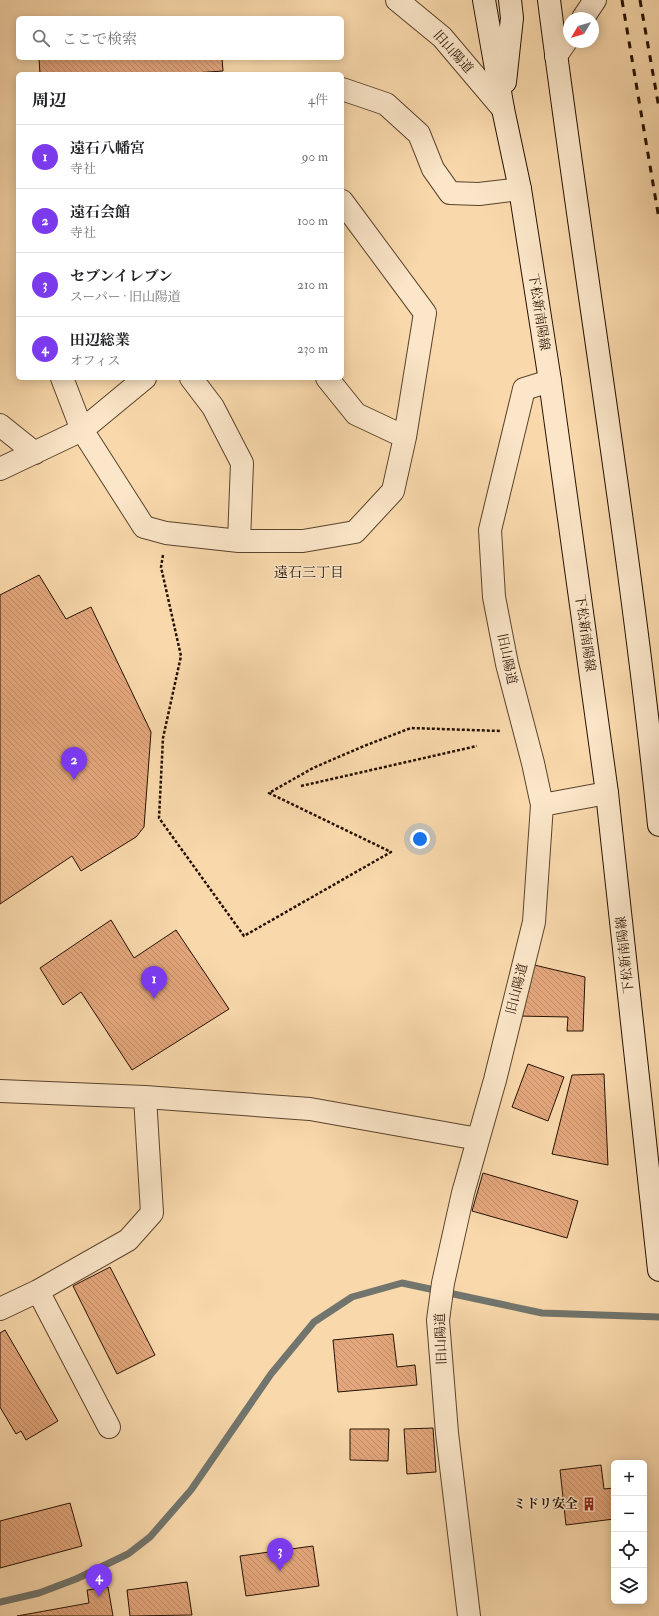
<!DOCTYPE html>
<html lang="ja">
<meta charset="utf-8">
<style>
:root{--surface:#fff;--page:#f6f6f6;--text:#202124;--muted:#757577;--line:#e0e0e0;--accent:#7c3aed}
body{margin:0;font-family:"IM FELL Double Pica","Noto Serif JP",serif;background:var(--page);color:var(--text)}
.controls{position:absolute;right:12px;bottom:12px;display:grid;overflow:hidden;border-radius:6px;box-shadow:0 2px 10px #0003}
.controls button{width:36px;height:36px;display:grid;place-items:center;padding:0;border:0;border-bottom:1px solid var(--line);background:var(--surface);color:var(--text);font:20px sans-serif}
.compass{position:absolute;left:563px;top:12px;width:36px;height:36px;border-radius:50%;background:var(--surface);box-shadow:0 2px 10px #0003;rotate:232deg}
.you{position:absolute;left:420px;top:839px;width:14px;height:14px;margin:-10px;border:3px solid #fff;border-radius:50%;background:#1a73e8;box-shadow:0 0 0 6px #1a73e833}
.badge{display:grid;place-items:center;width:26px;height:26px;border-radius:50%;background:var(--accent);color:#fff;font-size:13px;font-weight:700}
.pin{position:absolute;translate:-50% -33px;filter:drop-shadow(0 1px 2px #0008)}
.pin::after{content:'';position:absolute;top:21px;width:14px;height:12px;background:inherit;clip-path:polygon(0 0,100% 0,50% 100%)}
.list{margin:0;padding:0;list-style:none}
h2{display:flex;justify-content:space-between;align-items:center;height:52px;margin:0;padding:0 16px;font-size:17px}
h2 small{font-size:13px;font-weight:400;color:var(--muted)}
.list li{display:grid;grid-template-columns:26px 1fr auto;gap:12px;align-items:center;box-sizing:border-box;height:64px;padding:0 16px;border-top:1px solid var(--line)}
.list b{display:block;font-size:15px;white-space:nowrap}
.list p{margin:0;font-size:13px;white-space:nowrap;color:var(--muted)}
.list em{font-size:13px;font-style:normal;color:var(--muted)}
.icon{flex:none;width:22px;height:22px;fill:none;stroke:currentColor;stroke-width:2;stroke-linecap:round;stroke-linejoin:round}
.map{position:relative;flex:none;width:659px;height:1616px;overflow:hidden}
.search{position:absolute;background:var(--surface);box-shadow:0 2px 10px #0003;left:16px;top:16px;width:328px;height:44px;display:flex;align-items:center;gap:10px;box-sizing:border-box;padding:0 14px;border-radius:6px;color:var(--muted);font-size:15px}
.panel{position:absolute;background:var(--surface);box-shadow:0 2px 10px #0003;left:16px;top:72px;width:328px;height:308px;border-radius:6px}
.map>svg:first-child{display:block}
.lines{fill:none;stroke-linecap:round;stroke-linejoin:round}
.stream{stroke:#71756e;stroke-width:7}
.building{fill:url(#building-back-hatch);stroke:#251101}
.minor-casing{stroke:#5a432c;stroke-width:24}
.secondary-casing{stroke:#251101;stroke-width:24}
.path{stroke:#251101;stroke-width:2.5;stroke-dasharray:3 2;stroke-linecap:butt}
.minor{stroke:#fbe6c9;stroke-width:22}
.secondary{stroke:#fbe6c9;stroke-width:22}
.rail{stroke:#251101;stroke-width:3;stroke-dasharray:7 7;stroke-linecap:butt}
.labels{text-anchor:middle;dominant-baseline:central;stroke-width:3;stroke-linejoin:round;paint-order:stroke}
.street-label{font-size:13px;fill:#251101;stroke:#fbe6c9}
.poi-label{font-size:13px;font-weight:bold;fill:#251101;stroke:#fbe6c9;text-anchor:end}
.neighbourhood-label{font-size:14px;fill:#251101;stroke:#fbe6c9}
</style>
<div class="map">
<svg width="659" height="1616" viewBox="0 0 659 1616">
<defs>
<pattern id="building-back-hatch" width="6" height="6" patternUnits="userSpaceOnUse"><rect width="6" height="6" fill="#e4a77d"/><path d="M-1 5l2 2M0 0l6 6M5-1l2 2" fill="none" stroke="#c38f6a"/></pattern>
</defs>
<rect width="100%" height="100%" fill="#f9d9ac"/>
<filter id="stains"><feTurbulence type="fractalNoise" baseFrequency=".005" numOctaves="4"/><feColorMatrix values="0 0 0 0 .2 0 0 0 0 .09 0 0 0 0 .02 0 0 0 .5 -.17"/></filter>
<radialGradient id="worn" r=".72"><stop offset=".6" stop-color="#630" stop-opacity="0"/><stop offset="1" stop-color="#630" stop-opacity=".3"/></radialGradient>
<g class="lines">
<path class="stream" d="M0 1602 39 1593 76 1579 128 1554 150 1537 191 1490 271 1374 314 1322 352 1297 402 1283 542 1313 659 1317"/>
</g>
<path class="building" d="M39 58H222L223 71 179 74H40Z
M39 575 66 619 91 607 151 732 144 827 136 837 81 871 72 856 0 904V595Z
M111 920 134 958 176 930 229 1009 132 1070 81 992 63 1005 40 968Z
M530 964 585 977 583 1031H567L568 1017 518 1016Z
M528 1064 564 1077 548 1121 512 1107Z
M604 1074 608 1165 552 1154 572 1075Z
M483 1173 578 1201 567 1238 472 1211Z
M110 1267 155 1355 117 1374 73 1286Z
M5 1330 58 1421 26 1440 21 1431 16 1434 0 1407V1333Z
M393 1334 397 1367 415 1365 417 1385 338 1392 333 1340Z
M433 1428 436 1472 407 1474 404 1429Z
M350 1429H389L388 1461 350 1460Z
M601 1465 604 1489 614 1488V1519L566 1525 560 1470Z
M70 1503 82 1546 0 1568V1521Z
M313 1546 319 1586 246 1596 240 1556Z
M187 1582 192 1615 130 1616 127 1590Z
M108 1587 113 1616H17L89 1603 87 1590Z"/>
<g class="lines">
<g class="minor-casing">
<path id="minor" d="M397 0 442 37 503 109
M583 18 595 0
M556 56 569 37
M342 89 386 104 419 134 433 169 450 193 479 194 520 189
M62 378 82 430 144 527 166 533 239 541H303L355 532 393 491 405 437 425 313 342 201
M191 378 213 407 242 463 239 541
M327 378 356 414 405 437
M0 425 35 453
M0 469 82 430 145 378
M542 805 607 793
M0 1091 145 1097 310 1109 478 1139
M38 1291 109 1427
M0 1309 38 1291 128 1240 152 1213 145 1097
M469 1616 447 1433 438 1320 443 1283 463 1193 495 1080 534 922 542 805 533 763 507 664 494 597 490 530 524 389 550 381"/>
</g>
<g class="secondary-casing">
<path id="secondary" d="M484 0 503 109 520 189 550 381 607 793 659 1270
M549 0C584 275 631 549 659 825
M505 82 512 18 510 0"/>
</g>
<path class="path" d="M163 555 161 567 181 656 163 738 159 818 244 936 391 852 269 793 313 768 364 746 411 728 501 731
M301 786 477 746"/>
<use href="#minor" class="minor"/>
<use href="#secondary" class="secondary"/>
<path class="rail" d="M622 0 659 219
M640 0 659 108"/>
</g>
<defs>
<g id="building-bare" transform="scale(1.08)"><path d="M-4-6H4V6H1V3H-1V6H-4ZM-2.5-4.3h1.7v1.8h-1.7ZM.8-4.3h1.7v1.8H.8ZM-2.5-1h1.7V.8h-1.7ZM.8-1h1.7V.8H.8Z" fill="#8f2418" stroke="#fbe6c9" stroke-width="2.5" paint-order="stroke"/></g>
</defs>
<g fill-rule="evenodd">
<use href="#building-bare" x="589" y="1504"/>
</g>
<g class="labels">
<g class="street-label">
<text transform="translate(453 52) rotate(48)">旧山陽道</text>
<text transform="translate(539 312) rotate(81)">下松新南陽線</text>
<text transform="translate(585 633) rotate(82)">下松新南陽線</text>
<text transform="translate(507 659) rotate(78)">旧山陽道</text>
<text transform="translate(625 955) rotate(-96)">下松新南陽線</text>
<text transform="translate(517 989) rotate(-76)">旧山陽道</text>
<text transform="translate(441 1339) rotate(-92)">旧山陽道</text>
</g>
<g class="poi-label">
<text x="578" y="1504">ミドリ安全</text>
</g>
<g class="neighbourhood-label">
<text x="309" y="572">遠石三丁目</text>
</g>
</g>
<rect width="100%" height="100%" filter="url(#stains)"/>
<rect width="100%" height="100%" fill="url(#worn)"/>
</svg>
<div class="controls">
<button>+</button>
<button>−</button>
<button><svg class="icon" aria-label="locate" viewBox="0 0 24 24"><circle cx="12" cy="12" r="6"/><path d="M12 2v4M12 18v4M2 12h4M18 12h4"/></svg></button>
<button><svg class="icon" aria-label="layers" viewBox="0 0 24 24"><path d="M12 4l9 5-9 5-9-5zM3 14l9 5 9-5"/></svg></button>
</div>
<svg class="compass" viewBox="-18 -18 36 36"><path d="M0-13l5 13h-10z" fill="#e53935"/><path d="M0 13l5-13h-10z" fill="#757577"/></svg>
<div class="you"></div>
<div class="pin badge" style="left:154px;top:999px">1</div>
<div class="pin badge" style="left:74px;top:780px">2</div>
<div class="pin badge" style="left:280px;top:1571px">3</div>
<div class="pin badge" style="left:99px;top:1597px">4</div>
<div class="search"><svg class="icon" aria-label="search" viewBox="0 0 24 24"><circle cx="10" cy="10" r="6"/><path d="M15 15l6 6"/></svg>ここで検索</div>
<section class="panel">
<h2>周辺<small>4件</small></h2>
<ul class="list">
<li><span class="badge">1</span><div><b>遠石八幡宮</b><p>寺社</p></div><em>90 m</em></li>
<li><span class="badge">2</span><div><b>遠石会館</b><p>寺社</p></div><em>100 m</em></li>
<li><span class="badge">3</span><div><b>セブンイレブン</b><p>スーパー · 旧山陽道</p></div><em>210 m</em></li>
<li><span class="badge">4</span><div><b>田辺総業</b><p>オフィス</p></div><em>230 m</em></li>
</ul>
</section>
</div>
